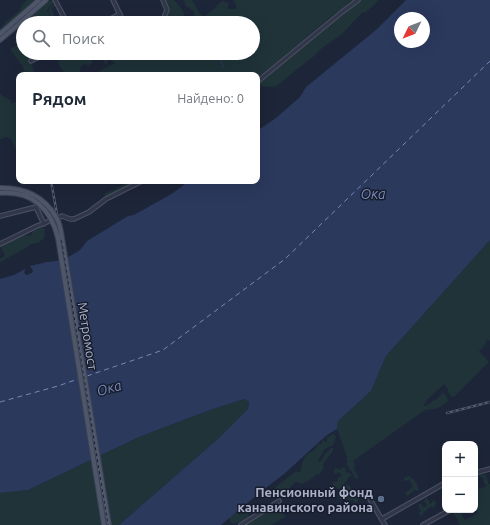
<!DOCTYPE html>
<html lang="ru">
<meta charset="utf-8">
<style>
:root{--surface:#fff;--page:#f2f2f3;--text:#1f2937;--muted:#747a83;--line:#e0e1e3}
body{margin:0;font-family:Ubuntu,sans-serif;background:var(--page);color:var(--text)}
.controls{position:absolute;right:12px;bottom:12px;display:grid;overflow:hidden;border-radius:8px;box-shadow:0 4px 16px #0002}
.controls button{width:36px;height:36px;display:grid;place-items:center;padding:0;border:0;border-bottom:1px solid var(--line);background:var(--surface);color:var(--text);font:20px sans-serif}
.compass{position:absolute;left:394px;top:12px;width:36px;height:36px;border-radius:50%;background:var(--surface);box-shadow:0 4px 16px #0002;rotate:227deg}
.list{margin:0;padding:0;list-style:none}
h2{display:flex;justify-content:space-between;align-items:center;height:52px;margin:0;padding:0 16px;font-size:17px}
h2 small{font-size:13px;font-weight:400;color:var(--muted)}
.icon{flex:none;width:22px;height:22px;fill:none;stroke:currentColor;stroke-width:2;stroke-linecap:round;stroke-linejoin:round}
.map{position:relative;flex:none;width:490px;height:525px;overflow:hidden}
.search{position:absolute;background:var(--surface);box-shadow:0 4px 16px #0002;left:16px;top:16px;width:244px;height:44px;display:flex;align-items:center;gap:10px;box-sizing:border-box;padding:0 14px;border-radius:22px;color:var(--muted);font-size:15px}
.panel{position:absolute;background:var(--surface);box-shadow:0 4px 16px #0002;left:16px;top:72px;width:244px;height:112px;border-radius:8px}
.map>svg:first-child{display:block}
.green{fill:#1f3339}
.water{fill:#2b395d;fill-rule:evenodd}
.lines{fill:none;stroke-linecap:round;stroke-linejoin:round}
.stream{stroke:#2b395d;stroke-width:1}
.ferry{stroke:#7789b6;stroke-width:1;stroke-dasharray:5 4;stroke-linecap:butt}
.minor-casing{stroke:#4b5264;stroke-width:5.5}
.major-casing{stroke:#3a4152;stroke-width:6}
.minor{stroke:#313749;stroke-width:3.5}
.major{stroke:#4e5669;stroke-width:4}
.rail-casing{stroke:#525a70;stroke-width:2.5}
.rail{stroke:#171d2d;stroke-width:1;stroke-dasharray:3;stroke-linecap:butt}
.major-bridge-casing{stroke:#3a4152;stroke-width:6;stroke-linecap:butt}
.major-bridge{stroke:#4e5669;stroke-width:4}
.service-dot{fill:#5c6f8a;stroke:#171d2d;stroke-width:1.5}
.labels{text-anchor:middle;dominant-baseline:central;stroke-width:3;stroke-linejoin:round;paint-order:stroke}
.street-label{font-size:13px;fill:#aab1c6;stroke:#171d2d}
.poi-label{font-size:13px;font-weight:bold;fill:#aab1c6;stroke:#171d2d;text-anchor:end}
.water-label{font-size:14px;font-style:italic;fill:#7789b6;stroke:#171d2d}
</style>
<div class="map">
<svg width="490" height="525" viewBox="0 0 490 525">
<rect width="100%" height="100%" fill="#1d2538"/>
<path class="green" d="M27 0H35L0 32V29L6 22 20 10 22 5Z
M52 0 55 2 50 6 47 11 51 19 48 11 50 7 54 4H55L56 5 51 9 58 23H26C33 16 44 3 52 0Z
M165 0H174L183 10 185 19 189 21 194 20V12L186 6 184 0H192L203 18 222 1 228 3V9H236C236 5 237 3 233 0H354L350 2 334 14 257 79V75H96L101 70 115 63 110 60 107 61V66L106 65 100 56 94 58 93 53H118L120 56 121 60 135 53H253V23H164L169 10Z
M360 0H379L366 12 362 13 342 34 322 48 314 56 275 87 261 86 259 83 320 31Z
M21 43 23 44V53H29L35 75H26L23 67 10 49Z
M69 53C76 53 82 54 88 53L92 59V63L88 66 84 64 80 68V75H68L62 70 58 63 60 61V59Z
M0 94 12 101 10 102 13 104 19 98V155L11 139 7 137 0 139Z
M131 181H138L108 197 105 196 104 194Z
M42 227 45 230 44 238 38 243 31 244 26 248 0 262V259L5 256 1 247H0V246L24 235 26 236 29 235 30 236 32 234V232Z
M490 240V340L489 341 488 340 485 342 486 344 479 351 489 362 454 397 451 396 448 392V389L444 384 428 399 424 405 425 406 431 403 432 401 436 400 442 393 445 394 447 397 448 401C437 410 438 408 425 410L353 461 355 465 354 468 356 473 358 475V478L357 479 354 477V475L352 473 351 470 349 469V467L346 464 348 461 346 460 347 457 337 429 338 421 371 391 386 356Z
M244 399 249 402 248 409 220 437 119 525H0V493L28 490 139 437 210 410Z
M334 434 336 437 333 445 325 449 318 460 319 462C323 460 323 456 326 453 328 451 329 451 331 448H333V451L323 464 324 467 320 474H317C312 479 307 482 301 484L298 482H295L293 485 290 487V491L282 496 277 494H273L272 492V490L296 471 299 472 301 471C301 463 305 452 314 451L316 447 319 444H321L323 440 326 442 327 441V437Z
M336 468 340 470 342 468H345L346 472 351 474V476L348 477 347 481 344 483 345 485H349L352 489 356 491V494L359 500 357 502H354L352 500 350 501 347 499 341 501 337 496 338 494 342 495 345 489 343 488 340 489 333 486V482L338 481V478L342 475 339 472 336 474 334 473V470Z
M481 474 486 475 489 484H490V525H460L456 517H455L454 514 459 510 465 520 478 513 475 509V490L487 486 484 483 483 478 479 476Z
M408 476C414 479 418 484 419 490L417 491 414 490 408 496 406 495V492L408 491 410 489 413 487 409 479 406 481H404V478Z
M426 498 428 499V500L429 501 430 503 431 504 432 501 434 500 436 502 435 506 433 508 431 507 427 509 426 511 423 512V515L420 516 419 513 421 511 418 506 419 504H421L423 507H426L427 505 424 501Z
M276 504 279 505 285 516V517L271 525H245L246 523Z
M247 512 250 518C244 521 238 525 231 523L229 518 235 513 241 514Z"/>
<path class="water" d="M406 0H490V240L386 356 371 391 338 421 337 429 327 435 284 474 263 490 221 525H119L220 437 248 409 249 402 244 399 210 410 139 437 28 490 0 493V279L14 275 25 269V271L24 272 26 275 32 273 33 271 30 266 47 262 57 261 70 256 80 250 87 241 128 216 134 215 173 193 189 181H257V131L276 118 300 97 306 87 376 30ZM400 18H424V42H400Z"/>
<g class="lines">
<path class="stream" d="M213 53 221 61 224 68"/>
<path class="ferry" d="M87 376 163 350 285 259 490 61
M0 402 58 386 78 379"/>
<g class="minor-casing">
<path id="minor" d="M55 0 67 23
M113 0 124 23
M162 22 167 10 163 0
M103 23 120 14
M31 61 47 53
M257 82 342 12 358 0
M0 216 36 207 44 224
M0 244 37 226 62 216 70 219H74L89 212 106 199 142 181
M475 473 490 469
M368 496 385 525
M382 519 445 483
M241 525 279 501
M423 525 450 510"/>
</g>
<g class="major-casing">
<path id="major" d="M0 34 39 0
M0 40 12 30 46 0
M62 238 109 525"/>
</g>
<use href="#minor" class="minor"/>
<use href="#major" class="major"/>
<g class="rail-casing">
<path id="rail" d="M51 181 61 237 108 525
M447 413 490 402"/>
</g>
<use href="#rail" class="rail"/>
<g class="major-bridge-casing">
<path id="major-bridge" d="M0 188C23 187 44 196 56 217 60 223 61 231 62 238
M0 193C32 190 51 209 58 238L104 525"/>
</g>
<use href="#major-bridge" class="major-bridge"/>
</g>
<circle class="service-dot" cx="381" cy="499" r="4"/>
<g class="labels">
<g class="street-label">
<text transform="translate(88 336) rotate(81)">Метромост</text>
</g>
<g class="poi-label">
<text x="373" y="492">Пенсионный фонд<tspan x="373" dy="15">канавинского района</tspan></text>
</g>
<g class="water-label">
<text x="373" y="194">Ока</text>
<text transform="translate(109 388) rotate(-16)">Ока</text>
</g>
</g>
</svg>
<div class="controls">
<button>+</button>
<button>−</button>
</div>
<svg class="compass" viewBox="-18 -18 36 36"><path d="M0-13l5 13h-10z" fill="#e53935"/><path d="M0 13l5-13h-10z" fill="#747a83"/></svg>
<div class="search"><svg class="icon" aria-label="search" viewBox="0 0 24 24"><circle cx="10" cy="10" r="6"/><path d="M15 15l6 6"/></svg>Поиск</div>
<section class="panel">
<h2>Рядом<small>Найдено: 0</small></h2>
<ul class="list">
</ul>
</section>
</div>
